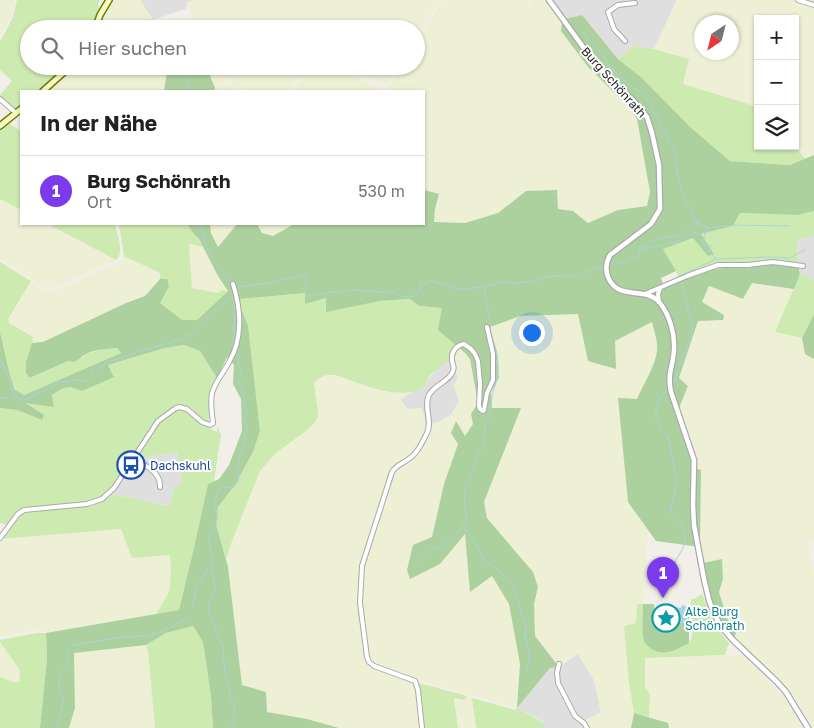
<!DOCTYPE html>
<html lang="de">
<meta charset="utf-8">
<style>
:root{--surface:#fff;--page:#f2f2f2;--text:#202124;--muted:#757577;--line:#e0e0e0;--accent:#7c3aed}
body{margin:0;font-family:"Golos Text",sans-serif;background:var(--page);color:var(--text)}
.controls{position:absolute;right:15px;top:15px;display:grid;overflow:hidden;border-radius:0px;box-shadow:0 1px 4px #0004}
.controls button{width:45px;height:45px;display:grid;place-items:center;padding:0;border:0;border-bottom:1px solid var(--line);background:var(--surface);color:var(--text);font:25px sans-serif}
.compass{position:absolute;left:694px;top:15px;width:45px;height:45px;border-radius:50%;background:var(--surface);box-shadow:0 1px 4px #0004;rotate:215deg}
.you{position:absolute;left:531px;top:332px;width:18px;height:18px;margin:-12px;border:4px solid #fff;border-radius:50%;background:#1a73e8;box-shadow:0 0 0 8px #1a73e833}
.badge{display:grid;place-items:center;width:32px;height:32px;border-radius:50%;background:var(--accent);color:#fff;font-size:16px;font-weight:700}
.pin{position:absolute;translate:-50% -41px;filter:drop-shadow(0 1px 2px #0008)}
.pin::after{content:'';position:absolute;top:26px;width:18px;height:15px;background:inherit;clip-path:polygon(0 0,100% 0,50% 100%)}
.list{margin:0;padding:0;list-style:none}
h2{display:flex;justify-content:space-between;align-items:center;height:65px;margin:0;padding:0 20px;font-size:21px}
h2 small{font-size:16px;font-weight:400;color:var(--muted)}
.list li{display:grid;grid-template-columns:32px 1fr auto;gap:15px;align-items:center;box-sizing:border-box;height:70px;padding:0 20px;border-top:1px solid var(--line)}
.list b{display:block;font-size:19px;white-space:nowrap}
.list p{margin:0;font-size:16px;white-space:nowrap;color:var(--muted)}
.list em{font-size:16px;font-style:normal;color:var(--muted)}
.icon{flex:none;width:28px;height:28px;fill:none;stroke:currentColor;stroke-width:2;stroke-linecap:round;stroke-linejoin:round}
.map{position:relative;flex:none;width:814px;height:728px;overflow:hidden}
.search{position:absolute;background:var(--surface);box-shadow:0 1px 4px #0004;left:20px;top:20px;width:405px;height:55px;display:flex;align-items:center;gap:12px;box-sizing:border-box;padding:0 18px;border-radius:28px;color:var(--muted);font-size:19px}
.panel{position:absolute;background:var(--surface);box-shadow:0 1px 4px #0004;left:20px;top:90px;width:405px;height:135px;border-radius:0px}
.map>svg:first-child{display:block}
.residential{fill:#e0dfdf}
.farmland{fill:#eef0d5;fill-rule:evenodd}
.grass{fill:#cdebb0}
.forest{fill:#add19e}
.water{fill:#aad3df}
.lines{fill:none;stroke-linecap:round;stroke-linejoin:round}
.stream{stroke:#aad3df;stroke-width:1}
.minor-casing{stroke:#a9a9a9;stroke-width:6}
.tertiary-casing{stroke:#a9a9a9;stroke-width:7}
.secondary-casing{stroke:#707d05;stroke-width:8}
.minor{stroke:#fff;stroke-width:4}
.tertiary{stroke:#fff;stroke-width:4.5}
.secondary{stroke:#f7fabf;stroke-width:5}
.labels{text-anchor:middle;dominant-baseline:central;stroke-width:4;stroke-linejoin:round;paint-order:stroke}
.street-label{font-size:12px;fill:#222;stroke:#fff}
.transit-label{font-size:12px;fill:#164399;stroke:#fff;text-anchor:start}
.culture-label{font-size:12px;fill:#0d838f;stroke:#fff;text-anchor:start}
</style>
<div class="map">
<svg width="814" height="728" viewBox="0 0 814 728">
<rect width="100%" height="100%" fill="#f2efe9"/>
<path class="residential" d="M140 0H193L187 3 186 9 152 20Z
M551 0H677L654 49 633 46 618 59 582 15 565 19Z
M812 235H814V280L800 274 798 265 797 240Z
M451 360 458 378 454 386 459 401 451 415 436 423 426 424 407 409 399 398 426 386 427 381 438 368Z
M177 452 182 485 174 487 171 506 111 494 136 459Z
M578 654 594 680 601 713 585 720 590 728H544V722L517 708 550 668 559 667Z"/>
<path class="farmland" d="M0 0H15L13 14 0 37Z
M112 0H140L159 29H98L102 16Z
M193 0H441L416 38V29H202L198 19 195 20 187 3Z
M443 0H528L529 7 531 6V0H547L562 21 561 31 588 67 630 108 637 119 650 192 647 206 618 210 588 223 573 211 558 209 557 190 526 191 499 213 465 223 433 222 439 195 424 190V91H291L312 66H333L386 91 402 66H416V43Z
M677 0H814V155L806 160 795 146V19H758V107L682 84 654 49ZM702 22H732V52H702Z
M74 66H168L164 91H46Z
M206 66H213L232 87 242 91H214L215 88Z
M217 66H308L288 91H250L237 88 233 85Z
M343 66H398L386 86Z
M0 199 21 210V224H48L116 260 53 288 49 289 44 287 0 259Z
M210 224H237L218 247 211 233Z
M257 224H294L273 236 262 233Z
M189 243 203 247 223 281 237 296 192 288Z
M124 256 160 274V279L145 296 126 303 43 342 32 343V337L9 323 8 319 31 281 43 290 48 291H54L120 262 123 259Z
M752 283 794 289 775 332 802 338 805 354 814 359V541H808L814 576V728H813L798 703 786 688 734 639 736 633 727 618 719 591 723 579 722 559 703 563 700 547 701 470 690 467 677 413 688 386 679 378 698 321 723 320 724 315 702 302 709 286 743 299Z
M578 314 588 361 616 368 615 341 652 322 656 335 657 349 656 359 637 399H618L628 502 648 529 643 604 637 605 636 623 624 626 629 683 634 713 631 728H590L585 720 601 712 594 680 578 654 559 667 535 636 534 604 538 587 533 572 487 519 484 502 521 409 492 408 491 392 499 378 497 353 490 327 520 316Z
M457 346 470 359 478 403 471 414 473 424 465 436 456 421 451 433 458 444 444 484 432 537 465 533 470 592 492 576 509 604 520 664 517 708 415 680 373 665 370 661 362 608 364 562 394 471 400 466 413 459 420 450 426 437 436 423 451 415 459 401 454 386 458 378 452 359Z
M330 375H335L373 389 394 393 413 392 400 399 407 409 422 408 427 429 418 446 410 456 392 467 361 562 359 605 367 666 414 683 416 687 420 728H339L307 719 267 712 242 685 226 559 227 553 260 471 277 452 313 424 315 390 314 384 319 378Z
M121 529 170 554 171 574 169 592 156 614 46 633 42 629 0 636V541L1 539Z
M0 642 19 669 20 682H14L0 677Z
M146 645 148 650 155 728H69L75 708 74 653Z
M743 655 790 703 802 728H669L668 723 649 717 650 695 645 687V657Z
M467 696 472 698 476 728H458L454 698 465 700Z"/>
<path class="grass" d="M17 0H100L98 5 100 10 92 29H29V66H66L38 91H21V106L17 110 0 97V95L12 81 0 70V42L13 17Z
M633 46 654 49 689 59 683 84 758 107V146H795L806 160 790 165 730 161 690 128 641 77 618 59Z
M8 123 21 131V210L0 199V130Z
M814 211V235L797 240 798 265 772 263 712 268 683 279 678 277 676 271 662 249 693 238 714 254 701 234 733 226 740 213 798 215Z
M48 224H115C117 234 125 252 116 260Z
M118 224H187C192 232 199 238 203 247L189 244 192 288 218 293 222 290 228 291 197 320 182 321 159 303 167 279H160V273L124 256 120 230Z
M0 262 31 281 8 319 9 323 33 337 32 343 26 362 31 378 68 361 82 358 86 354 103 349 117 348 121 353 24 395 16 391 9 371 0 332Z
M800 274 814 280V314L802 338 775 332Z
M305 293V304L326 298V311L380 301 410 299 419 306 442 308 457 346C455 351 454 357 450 360 441 368 427 373 426 386 422 388 417 391 412 392 385 396 360 383 335 375 327 374 318 377 314 384L318 412 317 419 313 424 306 431 277 452 260 471 232 541 226 559 216 524 218 507 235 485 253 452 260 431 248 325 239 304V299Z
M184 345 200 351 217 378C213 386 210 393 209 402 208 409 211 416 208 422L203 420 190 407 180 404 157 419 132 457 128 459 129 462C121 474 115 488 102 496 87 506 40 506 21 508L7 525 0 523V408L17 410 42 420 37 410 25 402 54 406 52 395 65 387 72 386 114 376 108 365 165 348Z
M180 409C193 413 192 419 201 424 206 427 211 429 217 432V427L221 435 214 481 208 484 193 552 179 610 156 614 169 592 171 574 170 555 132 558 121 529 1 539 20 515 26 512 88 506 103 501 111 494 170 506 174 487 182 484 177 452 136 459 159 422 174 412Z
M702 594 716 627 729 643 725 655 645 658V687L650 695 649 717 634 713 629 683 624 626 636 623 637 604H643L642 631 689 643 692 637 691 599H694Z
M193 626 203 642 211 697 213 728H155L148 650 146 645 166 633Z
M37 633H46L47 658 40 728H0V677L14 682H20L19 669 0 642V640Z
M419 683 467 696 465 700 454 698 458 728H424L419 690Z
M472 698 515 710 517 708 544 723V728H476Z"/>
<path class="forest" d="M582 15 618 59 641 77 690 127 730 161 790 165 814 155V211L798 215 740 213 733 226 701 234 714 254 708 256 693 238 663 249 676 271 661 278 663 284 672 280 673 281 678 277 684 279 714 269 772 263 798 265 800 274 794 289 752 283 743 299 709 286 702 302 724 315 723 320 698 321 679 378 688 386 677 413 692 460 690 467 701 470 700 547 656 541 628 502 618 398 637 399C643 385 656 365 657 350 658 341 654 331 652 322L615 341 616 369 588 361 578 314 520 316 490 327 497 353 499 378 491 392 492 408H521L484 502 487 518 533 572 538 587 534 604 535 636 559 667 550 668 517 708 520 664 509 604 492 576 470 592 465 534 440 564 410 579 407 570 413 545 432 537 444 484 458 444 451 433 456 421 465 436 473 424 471 414 478 403 470 359 465 353 438 330 442 308 419 306 410 299 380 301 326 312V298L305 304V293L239 299V304L248 325 260 431 253 452 235 485 218 507 216 524 228 567 242 685 266 692 267 712 307 719 339 728H213L211 697 203 642 193 626 166 633 146 645 74 653 75 708 69 728H40L47 658 46 633 179 610 193 552 208 484 219 479 229 465 242 431 241 399 233 384 234 365 227 357 217 378 200 351 184 345 165 348 108 365 114 377 82 391C67 384 65 387 52 395L54 407 26 403 44 415 42 420 17 410 0 408V332L9 371 15 390 24 395 121 353 117 348C108 349 97 349 88 353 83 355 79 360 74 362L68 361 30 378 26 373V362L32 343 43 342 126 303 145 296 160 279H167L169 286 160 303 182 320H197L228 291 218 276 199 239 193 233 187 224H210L211 233 218 247 237 224H257L262 233 273 236 294 224H424V190L439 194 435 209 434 222 465 223 498 213 526 191 557 190 558 209 573 211 588 223 618 210 647 206 650 192 637 119 630 108 588 67 561 31 562 21 565 19Z
M168 66H206L215 88 214 91H164Z
M814 314V359L805 354 802 338Z
M722 559 723 579 719 592 727 618 736 633 734 639 719 621 711 602 703 563Z
M643 604H654L655 612 660 616C667 617 674 615 677 623H684L687 621 688 617H689V643C676 650 662 658 649 647 646 644 646 645 644 641 641 629 643 616 643 604Z
M634 713 668 723 669 728H631Z"/>
<path class="water" d="M662 605 681 608 682 605 688 607 687 621 683 623H677C674 615 667 617 660 616L656 612 657 606Z"/>
<g class="lines">
<path class="stream" d="M583 31 592 44 604 55 607 64 628 84 645 96 675 151 677 172 682 192 690 210 699 224
M182 66 188 82 186 91
M200 224 208 252 224 275 232 284
M708 228H710L732 225 790 226
M630 259C643 239 658 239 680 235 687 231 688 225 695 222L707 227 704 238
M612 262 623 263 640 255V250L643 248H649L651 245 656 247C663 243 672 244 679 241 685 239 692 232 697 233 700 234 702 236 704 238L703 245 711 246 709 251 716 259 771 257 790 258 806 249
M680 276 716 259
M484 288 490 319
M467 289 488 286 502 282 513 283 531 282 539 280 545 277 571 275 575 277 604 265
M236 292 238 287 270 283 293 277 304 275 307 282 304 287 306 294 311 296 315 294H324L330 292 339 293 351 290 383 292C389 290 398 293 402 297H411L419 292 421 284 420 282 421 281 425 284 429 280 457 289H464
M233 295 235 309 233 348
M489 331 491 326
M490 335C500 354 500 369 494 389 492 399 489 407 490 417 483 426 484 434 484 446 478 452 480 454 477 460 474 468 470 472 470 480L466 484 464 505 467 521 463 526 473 539 486 563 493 566 510 581 518 599 521 612 526 626 525 636 530 658 526 671
M0 359 10 380 14 396 23 400
M673 384 693 331 682 282
M0 398H8
M22 401 32 397 35 394 40 393 44 390 47 391 58 382 65 381V383H68V381L77 380 85 382 90 378 92 372 109 362 137 352 182 339 191 334 234 294
M421 565C426 548 431 552 444 544 451 540 458 534 462 527
M660 582 664 581 683 548 686 536 680 523 670 512 677 483 668 436 661 430 655 416 659 400 666 390
M192 609 197 586 205 574 209 565 213 560 208 536C218 525 220 518 214 505L217 494 222 487 233 488 239 480C237 468 237 453 245 443L244 434 248 429 245 424 246 410 243 402 244 393 238 381 242 375 238 362V354
M210 614 208 606 216 589 212 574 213 562
M212 618 223 648 225 675 230 690V698L235 707 233 714 235 721 231 728
M57 728 64 698C57 685 56 676 68 666V651L74 645 122 637 147 636 170 628 186 618"/>
<g class="minor-casing">
<path id="minor" d="M798 0 814 5
M625 41 614 29 608 12 618 5 635 3
M0 99 16 113
M645 294 687 276 718 265H748L773 262 803 266
M659 302 658 294 660 288
M133 459C145 465 161 472 160 487
M0 538 18 514 24 510 87 504 102 499 114 488 158 421 176 408 179 407 187 409 202 422 210 425 213 423C212 413 210 403 212 393 215 382 224 372 229 362 243 339 241 309 233 284
M559 664 557 673 558 683 575 716 584 723 587 728
M422 728 418 690 415 681 374 666 369 662 367 657 360 603 362 566 392 472C396 465 404 463 410 458 418 453 423 441 427 433 433 421 423 407 429 395 434 385 450 381 453 371 455 366 452 364 452 360 451 351 457 345 464 344L471 349 475 354 478 361 480 384 479 406 480 409 483 411 484 410 487 393 493 380V354L487 327"/>
</g>
<g class="tertiary-casing">
<path id="tertiary" d="M549 0 586 51 610 81 633 100 647 117 652 133 659 165 660 209 651 224 610 255C606 262 605 269 608 277 618 302 645 285 660 303 670 316 675 334 674 350 673 367 667 373 671 392L694 460 693 506 694 525 704 579 709 600 713 611 720 625 733 640 777 682 786 692 808 728"/>
</g>
<g class="secondary-casing">
<path id="secondary" d="M95 29 100 15 109 0
M43 91 71 66
M0 126 21 109"/>
</g>
<use href="#minor" class="minor"/>
<use href="#tertiary" class="tertiary"/>
<use href="#secondary" class="secondary"/>
</g>
<defs>
<g id="bus-ring" transform="scale(1.4375)"><circle r="9.5" fill="#fff" stroke="#1a4fb4" stroke-width="1.5"/><path d="M-5-6H5V4H4V6H2V4H-2V6H-4V4H-5ZM-3.5-4V0h7V-4ZM-3.5 1.2v1.5H-2V1.2ZM2 1.2v1.5H3.5V1.2Z" fill="#1a4fb4"/></g>
<g id="sight-ring" transform="scale(1.4375)"><circle r="9.5" fill="#fff" stroke="#0f9aa8" stroke-width="1.5"/><path d="M0-6L1.8-2.2L6-1.7L2.9 1.2L3.7 5.4L0 3.3L-3.7 5.4L-2.9 1.2L-6-1.7L-1.8-2.2Z" fill="#0f9aa8"/></g>
</defs>
<g fill-rule="evenodd">
<use href="#bus-ring" x="131" y="465"/>
<use href="#sight-ring" x="666" y="618"/>
</g>
<g class="labels">
<g class="street-label">
<text transform="translate(614 82) rotate(48)">Burg Schönrath</text>
</g>
<g class="transit-label">
<text x="150" y="465">Dachskuhl</text>
</g>
<g class="culture-label">
<text x="685" y="611">Alte Burg<tspan x="685" dy="14">Schönrath</tspan></text>
</g>
</g>
</svg>
<div class="controls">
<button>+</button>
<button>−</button>
<button><svg class="icon" aria-label="layers" viewBox="0 0 24 24"><path d="M12 4l9 5-9 5-9-5zM3 14l9 5 9-5"/></svg></button>
</div>
<svg class="compass" viewBox="-18 -18 36 36"><path d="M0-13l5 13h-10z" fill="#e53935"/><path d="M0 13l5-13h-10z" fill="#757577"/></svg>
<div class="you"></div>
<div class="pin badge" style="left:663px;top:598px">1</div>
<div class="search"><svg class="icon" aria-label="search" viewBox="0 0 24 24"><circle cx="10" cy="10" r="6"/><path d="M15 15l6 6"/></svg>Hier suchen</div>
<section class="panel">
<h2>In der Nähe<small></small></h2>
<ul class="list">
<li><span class="badge">1</span><div><b>Burg Schönrath</b><p>Ort</p></div><em>530 m</em></li>
</ul>
</section>
</div>
